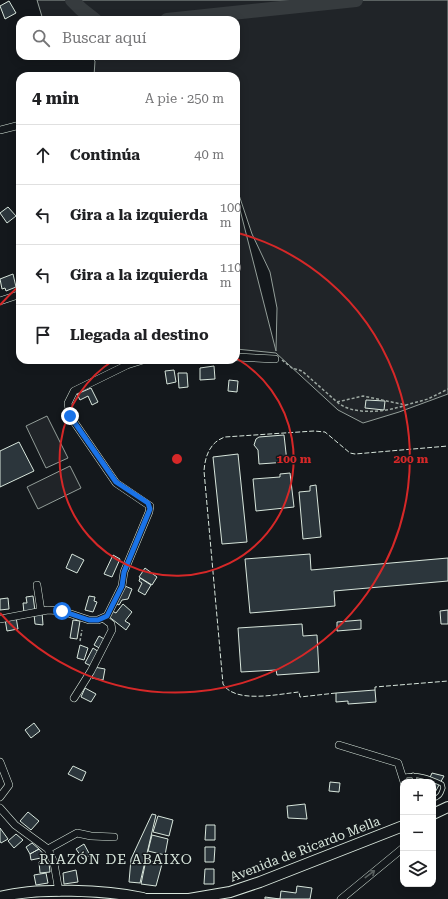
<!DOCTYPE html>
<html lang="es">
<meta charset="utf-8">
<style>
:root{--surface:#fff;--page:#f2f2f2;--text:#202124;--muted:#757577;--line:#e0e0e0}
body{margin:0;font-family:"Roboto Serif",serif;background:var(--page);color:var(--text)}
.controls{position:absolute;right:12px;bottom:12px;display:grid;overflow:hidden;border-radius:8px;box-shadow:0 2px 10px #0003}
.controls button{width:36px;height:36px;display:grid;place-items:center;padding:0;border:0;border-bottom:1px solid var(--line);background:var(--surface);color:var(--text);font:20px sans-serif}
.stop{position:absolute;width:12px;height:12px;margin:-9px;border:3px solid #1a73e8;border-radius:50%;background:#fff}
.stop.end{background:#1a73e8;border-color:#fff;box-shadow:0 1px 4px #0008}
.list{margin:0;padding:0;list-style:none}
h2{display:flex;justify-content:space-between;align-items:center;height:52px;margin:0;padding:0 16px;font-size:17px}
h2 small{font-size:13px;font-weight:400;color:var(--muted)}
.list li{display:grid;grid-template-columns:26px 1fr auto;gap:12px;align-items:center;box-sizing:border-box;height:60px;padding:0 16px;border-top:1px solid var(--line)}
.list b{display:block;font-size:15px;white-space:nowrap}
.list em{font-size:13px;font-style:normal;color:var(--muted)}
.icon{flex:none;width:22px;height:22px;fill:none;stroke:currentColor;stroke-width:2;stroke-linecap:round;stroke-linejoin:round}
.map{position:relative;flex:none;width:448px;height:899px;overflow:hidden}
.search{position:absolute;background:var(--surface);box-shadow:0 2px 10px #0003;left:16px;top:16px;width:224px;height:44px;display:flex;align-items:center;gap:10px;box-sizing:border-box;padding:0 14px;border-radius:12px;color:var(--muted);font-size:15px}
.panel{position:absolute;background:var(--surface);box-shadow:0 2px 10px #0003;left:16px;top:72px;width:224px;height:292px;border-radius:12px}
.map>svg:first-child{display:block}
.green{fill:#202428;stroke:#939e99}
.lines{fill:none;stroke-linecap:round;stroke-linejoin:round}
.river{stroke:#363b3e;stroke-width:14}
.building{fill:#2c363c;stroke:#d8e6dc}
.lane-casing{stroke:#d8e6dc;stroke-width:5}
.street-casing{stroke:#d8e6dc;stroke-width:8}
.secondary-casing{stroke:#d8e6dc;stroke-width:12}
.path{stroke:#9da8a2;stroke-width:1.5;stroke-dasharray:3 2;stroke-linecap:butt}
.lane{stroke:#14181c;stroke-width:3.5}
.street{stroke:#14181c;stroke-width:7}
.secondary{stroke:#14181c;stroke-width:10}
.fence{stroke:#d8e6dc;stroke-width:1;stroke-dasharray:5 2;stroke-linecap:butt}
.oneway{stroke:#59605f}
.route{stroke:#1a73e8;stroke-width:5}
.ring{fill:none;stroke:#d62828;stroke-width:2}
.labels{text-anchor:middle;dominant-baseline:central;stroke-width:3;stroke-linejoin:round;paint-order:stroke}
.street-label{font-size:13px;fill:#d8e6dc;stroke:#14181c}
.neighbourhood-label{font-size:14px;letter-spacing:1px;fill:#d8e6dc;stroke:#14181c}
.centre{fill:#d62828;stroke:#14181c;stroke-width:2}
.ring-label{font-size:12px;text-anchor:middle;font-weight:bold;fill:#d62828;stroke:#14181c;stroke-width:3;stroke-linejoin:round;paint-order:stroke}
</style>
<div class="map">
<svg width="448" height="899" viewBox="0 0 448 899">
<rect width="100%" height="100%" fill="#14181c"/>
<path class="green" d="M37 0H448V394L399 412 363 423 338 410 276 353 236 349V194L276 351 277 308 270 272 252 234 236 186V76H94L95 61 90 56H236V20H43Z
M47 416 68 458 46 468 26 426Z
M70 466 81 488 38 509 27 487Z"/>
<g class="lines">
<path class="river" d="M72 0 81 9 95 20
M167 20 356 0"/>
</g>
<path class="building" d="M9 1 16 13 5 19 0 6Z
M8 207 16 216 7 223 0 213Z
M13 274 16 287 6 291 5 288 2 289 0 279Z
M214 366 215 379 200 380V368Z
M174 370 176 382 167 384 165 371Z
M178 373H187L188 387 179 388Z
M229 380 238 381 237 392 228 391Z
M91 388 98 402 92 405 88 396 80 400 77 394Z
M366 400 385 401 384 410 365 408Z
M284 435 287 462 259 464 258 450 254 445 256 439 259 437Z
M19 442 34 471 0 487V451Z
M238 454 247 542 222 544 213 457Z
M290 473 294 507 256 511 253 479 280 477V474Z
M316 485 321 537 303 539 299 492 310 491V486Z
M72 554 84 560 77 573 66 568Z
M310 554 311 570 448 558V581L334 591 335 606 250 613 245 559Z
M113 555 120 559 112 577 104 574Z
M145 568 157 577 152 585 139 577Z
M140 578 151 585 145 595 138 591 142 583 139 581Z
M125 586 132 589 128 599 122 600 119 605 115 603Z
M33 596 35 611 24 613 23 603H27L26 597Z
M89 596 95 597 94 601 97 602 93 612 85 610Z
M8 598 9 609 0 610V599Z
M123 604 132 612 125 621 130 624 126 630 108 616 112 611 116 613Z
M448 610V624H441L440 611Z
M42 612 43 625 35 624 34 614Z
M16 617 18 629 7 631 5 619Z
M73 620 80 621 77 639 70 638Z
M361 620V629L337 631V622Z
M302 624 303 636 317 635 319 672 277 675 276 670 241 672 238 628Z
M99 636 106 640 101 649 94 645Z
M80 645 88 648 84 660 77 658Z
M93 648 99 652 91 666 85 663Z
M94 667 105 669 103 680 92 678Z
M85 688 96 694 91 702 81 697Z
M375 690 376 702 348 704V701L336 702V693Z
M34 723 40 731 31 738 25 730Z
M73 766 86 772 82 781 68 774Z
M432 773 444 776 433 796V782H428Z
M330 782 340 783 339 792 329 791Z
M305 804 307 819 288 818 287 806Z
M28 812 39 821 31 830 20 821Z
M152 814 156 815 140 883 129 882 131 859Z
M158 816 173 820 169 836 153 832Z
M206 825H215V840H205Z
M0 828 8 839 1 843 0 841Z
M16 834 23 840 14 848 8 841Z
M152 835 168 839 165 855 148 851Z
M32 843 39 849 30 854 26 847Z
M84 844 90 855 83 859 76 849Z
M205 847H215L214 862H205Z
M39 849 46 857 31 860 30 854Z
M146 860 162 864 156 886 141 884Z
M45 861V864L49 863 50 872 40 873 39 862Z
M205 869H214V884H204Z
M76 870 78 882 64 884 63 873Z
M46 873 48 883 36 885 34 875Z
M297 886 312 888 310 899H265V897L280 899 281 891 296 893Z"/>
<g class="lines">
<g class="lane-casing">
<path id="lane" d="M413 775 416 782
M402 777C417 773 429 778 442 784L443 788C441 794 440 797 433 799"/>
</g>
<g class="street-casing">
<path id="street" d="M0 130 20 125
M0 301 18 295
M236 357 275 359
M37 585 41 611
M0 619 48 610 62 611 89 620H98L107 616 122 586 124 572 149 512 150 506 116 483 70 416 68 403 74 391 127 365 143 360
M74 698 91 671 112 630 111 624 103 618
M339 745 398 763 404 782
M0 762 9 785 0 797
M0 808 15 825 48 849 54 863 59 892
M48 849 77 833 91 836 114 837
M341 899 403 848"/>
</g>
<g class="secondary-casing">
<path id="secondary" d="M433 814 448 807
M0 897C37 887 106 890 143 898
M137 899H189L230 892 260 882 403 826"/>
</g>
<path class="path" d="M282 360 292 368 302 371 337 402 363 396 406 405 428 399 448 389
M337 402C353 416 387 412 406 405
M80 641 82 630"/>
<use href="#lane" class="lane"/>
<use href="#street" class="street"/>
<use href="#secondary" class="secondary"/>
<path class="fence" d="M375 690V687L448 681
M336 693 300 697 299 692C278 694 235 704 223 684L204 471C205 456 210 442 225 437L314 431 325 432 350 453 355 454 448 446"/>
</g>
<defs><path id="oneway-shaft" d="M-6 0H5M1.5-3L5.5 0L1.5 3" fill="none" stroke-width="1.6" stroke-linecap="round" stroke-linejoin="round"/></defs>
<use class="oneway" href="#oneway-shaft" transform="translate(370 874) rotate(-37)"/>
<g class="lines">
<path class="route" d="M62 611 89 620H98L107 616 122 586 124 572 150 509 148 503 116 482 70 416"/>
</g>
<g class="ring">
<path d="M236 358A117 117 0 1 1 114 360"/>
<path d="M0 305A234 234 0 0 1 19 286M238 233A234 234 0 1 1 0 613"/>
</g>
<g class="labels">
<g class="street-label">
<text transform="translate(305 849) rotate(-21)">Avenida de Ricardo Mella</text>
</g>
<g class="neighbourhood-label">
<text x="116" y="859">RIAZÓN DE ABAIXO</text>
</g>
</g>
<circle cx="177" cy="459" r="6" class="centre"/>
<g class="ring-label">
<text x="294" y="463">100 m</text>
<text x="411" y="463">200 m</text>
</g>
</svg>
<div class="controls">
<button>+</button>
<button>−</button>
<button><svg class="icon" aria-label="layers" viewBox="0 0 24 24"><path d="M12 4l9 5-9 5-9-5zM3 14l9 5 9-5"/></svg></button>
</div>
<div class="stop" style="left:62px;top:611px"></div>
<div class="stop end" style="left:70px;top:416px"></div>
<div class="search"><svg class="icon" aria-label="search" viewBox="0 0 24 24"><circle cx="10" cy="10" r="6"/><path d="M15 15l6 6"/></svg>Buscar aquí</div>
<section class="panel">
<h2>4 min<small>A pie · 250 m</small></h2>
<ul class="list">
<li><svg class="icon" aria-label="ahead" viewBox="0 0 24 24"><path d="M12 20V5M6 11l6-6 6 6"/></svg><div><b>Continúa</b></div><em>40 m</em></li>
<li><svg class="icon" aria-label="left" viewBox="0 0 24 24"><path d="M17 20v-9H6M10 6l-5 5 5 5"/></svg><div><b>Gira a la izquierda</b></div><em>100 m</em></li>
<li><svg class="icon" aria-label="left" viewBox="0 0 24 24"><path d="M17 20v-9H6M10 6l-5 5 5 5"/></svg><div><b>Gira a la izquierda</b></div><em>110 m</em></li>
<li><svg class="icon" aria-label="arrive" viewBox="0 0 24 24"><path d="M6 21V4h12l-3 4 3 4H6"/></svg><div><b>Llegada al destino</b></div></li>
</ul>
</section>
</div>
